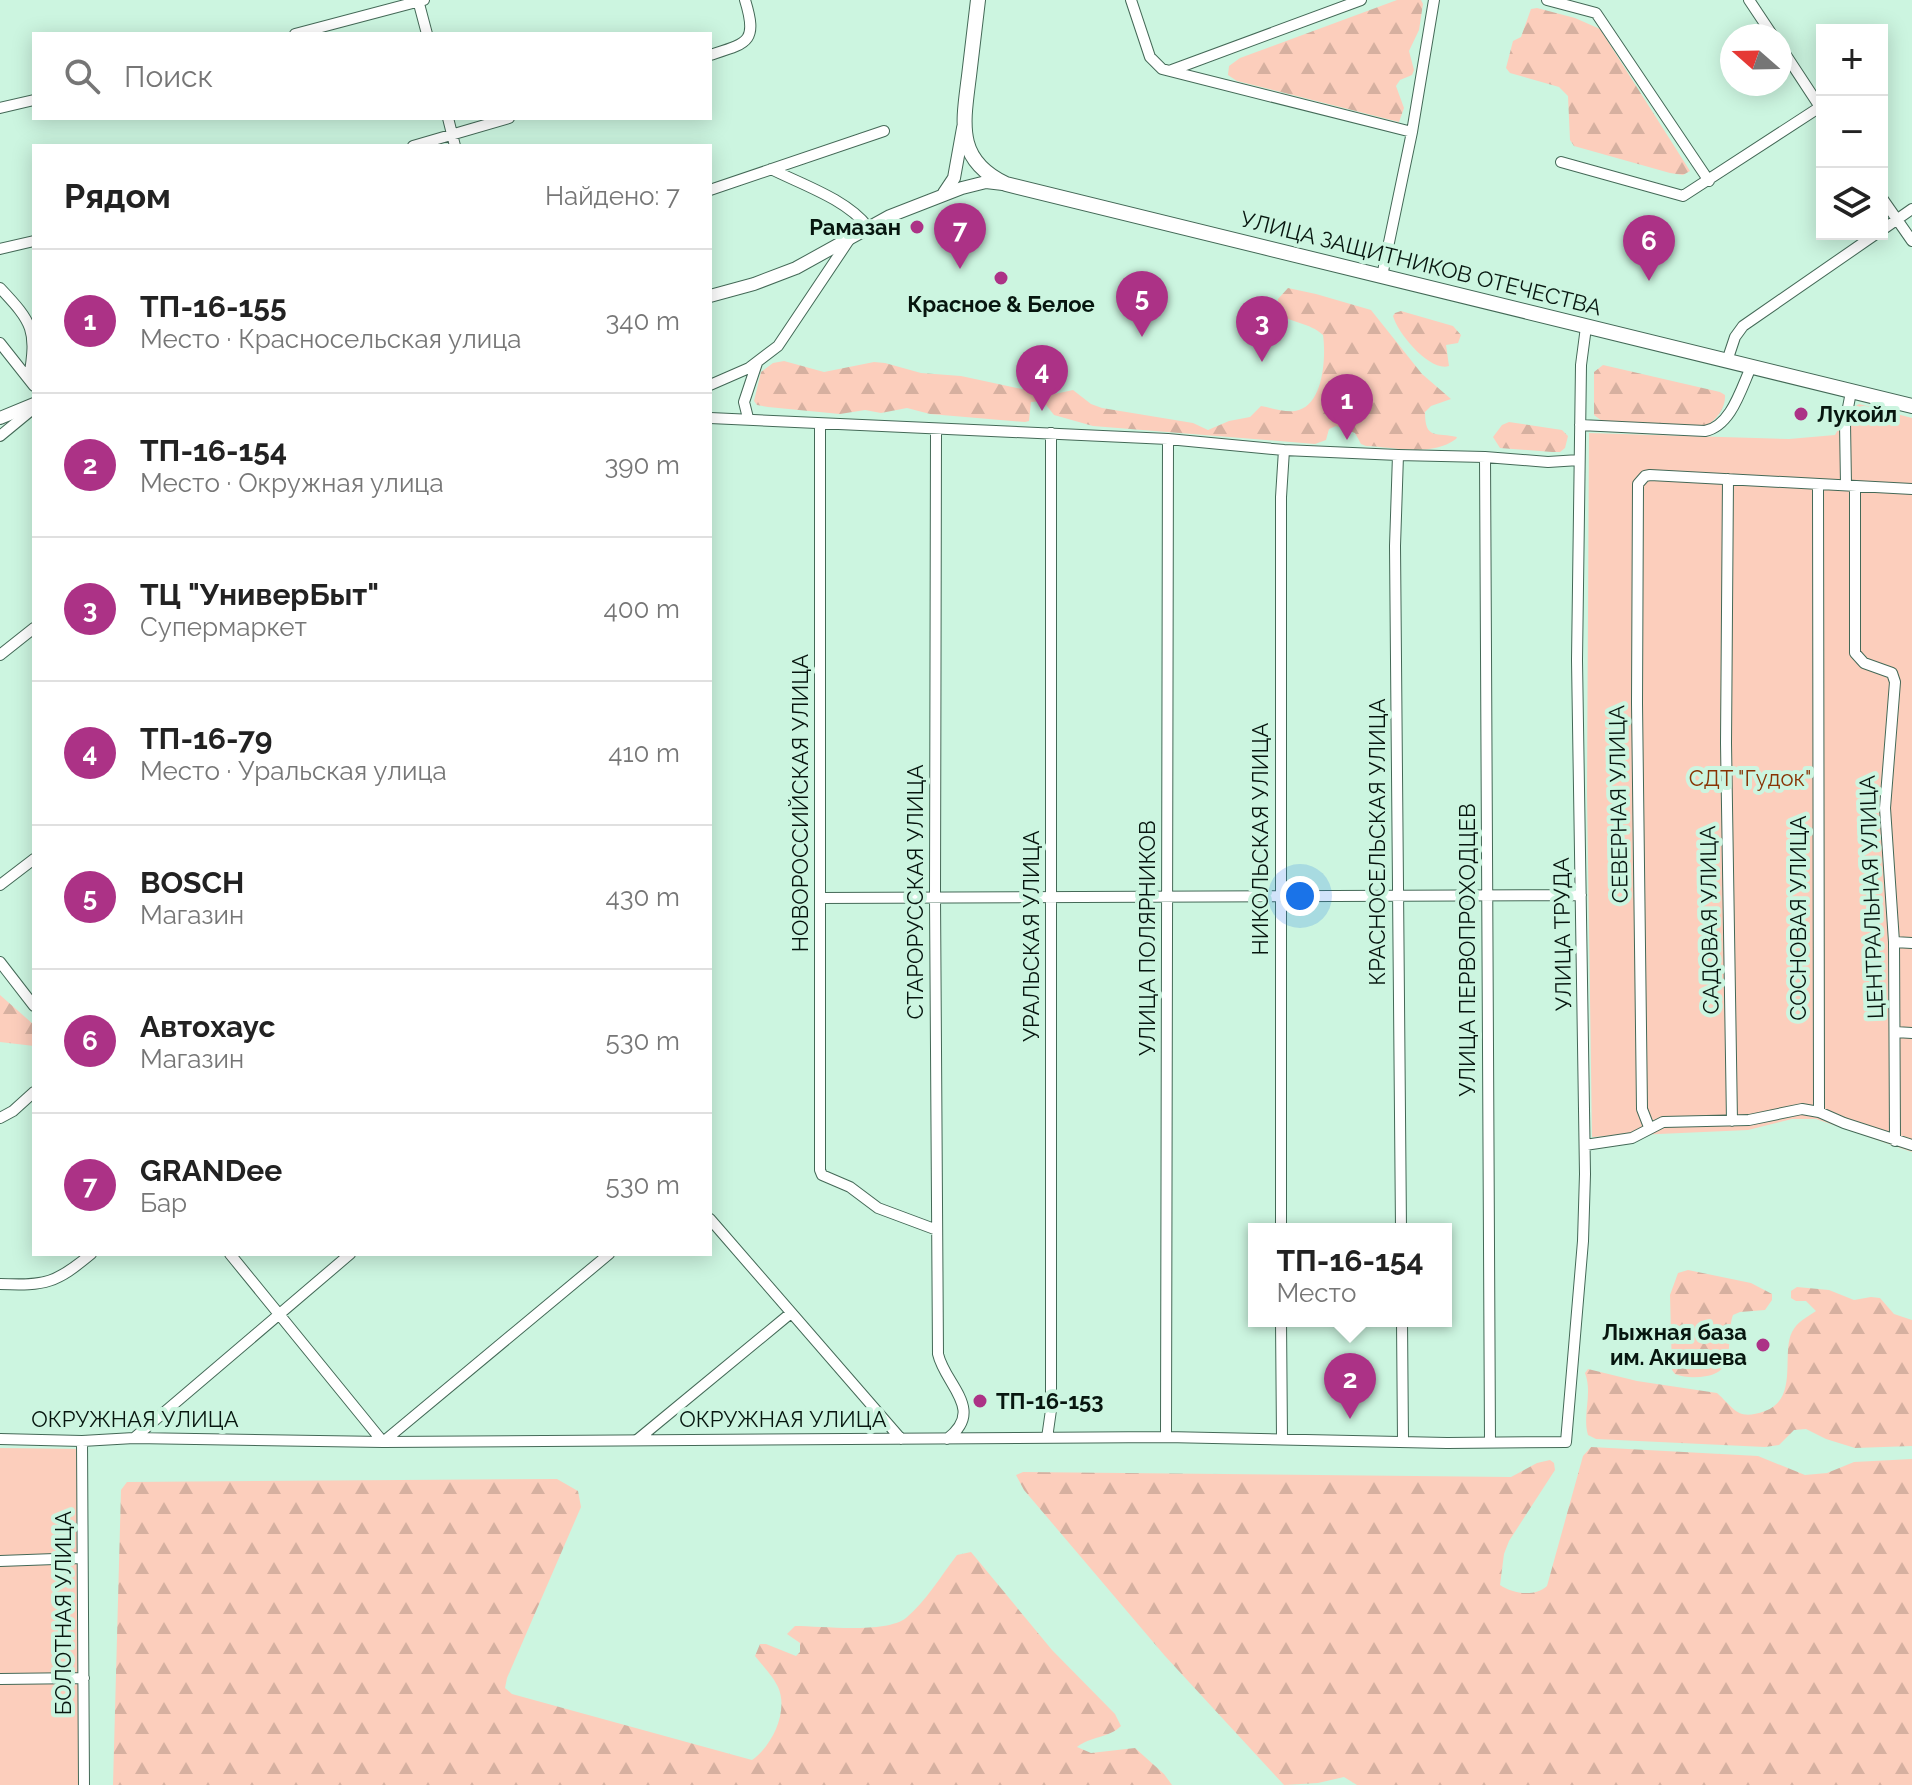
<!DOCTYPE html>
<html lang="ru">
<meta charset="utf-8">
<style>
:root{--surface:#fff;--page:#f2f2f2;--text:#222;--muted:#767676;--line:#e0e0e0;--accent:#ac3286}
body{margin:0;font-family:Raleway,sans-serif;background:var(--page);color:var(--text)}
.controls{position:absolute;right:24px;top:24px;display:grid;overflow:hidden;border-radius:0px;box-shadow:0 4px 20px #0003}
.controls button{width:72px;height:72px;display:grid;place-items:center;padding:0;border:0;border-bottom:2px solid var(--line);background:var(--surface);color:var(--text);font:40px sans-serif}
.compass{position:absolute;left:1720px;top:24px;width:72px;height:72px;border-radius:50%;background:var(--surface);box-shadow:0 4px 20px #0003;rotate:290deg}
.you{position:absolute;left:1300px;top:896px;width:28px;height:28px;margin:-20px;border:6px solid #fff;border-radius:50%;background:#1a73e8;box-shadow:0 0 0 12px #1a73e833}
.badge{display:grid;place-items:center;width:52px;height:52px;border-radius:50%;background:var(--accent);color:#fff;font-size:26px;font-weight:700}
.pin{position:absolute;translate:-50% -66px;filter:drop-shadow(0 2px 4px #0008)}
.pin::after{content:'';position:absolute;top:42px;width:28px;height:24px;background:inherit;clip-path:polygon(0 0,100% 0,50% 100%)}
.popup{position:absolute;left:1248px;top:1223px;width:204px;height:104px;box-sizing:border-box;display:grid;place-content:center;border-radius:0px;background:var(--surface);filter:drop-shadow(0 2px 6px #0005);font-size:26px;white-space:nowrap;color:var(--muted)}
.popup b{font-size:30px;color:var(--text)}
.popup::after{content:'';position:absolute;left:50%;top:100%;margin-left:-16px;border:16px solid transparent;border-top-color:var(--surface)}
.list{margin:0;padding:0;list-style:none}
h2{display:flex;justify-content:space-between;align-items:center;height:104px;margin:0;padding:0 32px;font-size:34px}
h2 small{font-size:26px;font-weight:400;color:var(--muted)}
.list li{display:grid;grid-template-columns:52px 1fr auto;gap:24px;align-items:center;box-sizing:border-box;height:144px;padding:0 32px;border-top:2px solid var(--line)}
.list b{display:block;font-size:30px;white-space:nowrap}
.list p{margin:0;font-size:26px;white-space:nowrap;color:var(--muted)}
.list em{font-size:26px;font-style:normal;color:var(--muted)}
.icon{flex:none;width:44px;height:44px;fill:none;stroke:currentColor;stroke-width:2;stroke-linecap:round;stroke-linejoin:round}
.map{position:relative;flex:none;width:1912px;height:1785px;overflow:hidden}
.search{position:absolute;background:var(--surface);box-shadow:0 4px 20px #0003;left:32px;top:32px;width:680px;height:88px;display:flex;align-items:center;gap:20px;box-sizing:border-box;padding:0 28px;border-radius:0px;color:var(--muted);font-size:30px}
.panel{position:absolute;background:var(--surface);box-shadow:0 4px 20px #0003;left:32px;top:144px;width:680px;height:1112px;border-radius:0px}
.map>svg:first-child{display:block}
.forest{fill:url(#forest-firs)}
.green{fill:#fccebc}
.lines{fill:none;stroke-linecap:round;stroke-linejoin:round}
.minor-casing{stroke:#446957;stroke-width:12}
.tertiary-casing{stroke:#446957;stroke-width:14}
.secondary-casing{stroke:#446957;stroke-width:16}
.minor{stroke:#fff;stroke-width:10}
.tertiary{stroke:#fff;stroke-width:12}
.secondary{stroke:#fff;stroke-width:14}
.poi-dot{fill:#ac3286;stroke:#ccf5e0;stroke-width:3}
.labels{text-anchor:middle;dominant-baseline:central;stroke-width:8;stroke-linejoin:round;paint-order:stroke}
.poi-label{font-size:22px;font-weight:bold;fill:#07160f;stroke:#ccf5e0;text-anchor:end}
.street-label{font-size:22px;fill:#07160f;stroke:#ccf5e0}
.park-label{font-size:22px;fill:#883304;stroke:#ccf5e0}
</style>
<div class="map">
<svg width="1912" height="1785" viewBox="0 0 1912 1785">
<defs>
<pattern id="forest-firs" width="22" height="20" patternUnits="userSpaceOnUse" patternTransform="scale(2)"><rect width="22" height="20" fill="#fccebc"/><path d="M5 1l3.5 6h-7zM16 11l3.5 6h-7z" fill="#d6b0a0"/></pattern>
</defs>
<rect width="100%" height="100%" fill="#ccf5e0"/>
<path class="forest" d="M1397 0H1421L1423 4 1419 30 1409 51 1414 70 1412 75 1400 80 1396 86 1404 108 1399 122 1237 81 1228 75 1229 66 1240 58Z
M1537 8 1575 18 1600 29 1690 171 1683 175 1670 173 1574 146 1570 140 1568 96 1559 87 1510 73 1506 68 1513 41 1521 37 1531 9Z
M1288 288 1316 294 1371 310 1422 374 1451 399 1431 406 1425 412C1425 441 1437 432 1457 437L1456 439C1432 457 1394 447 1366 446L1361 444 1355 433 1336 426 1329 429 1326 440 1315 444 1093 426 1054 415 1043 401 1031 402 1029 421 1025 422 930 414 907 408 881 413 865 410 840 414 768 407 757 405 754 401 761 372 773 363 784 361 824 372 874 362 885 363 921 373 961 376 1050 395 1073 390 1091 404 1102 408 1193 423 1208 430 1229 421 1250 417 1261 406C1273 408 1288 414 1299 410 1324 402 1326 356 1323 335 1309 322 1292 324 1278 313V299Z
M1401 311 1453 326 1461 335 1458 343 1446 345 1449 366C1430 372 1398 334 1393 316L1395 313Z
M1603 365 1720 392 1725 395C1726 407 1717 420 1706 426L1602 421 1594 415V372Z
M1509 422 1562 430 1568 436 1565 448 1560 452H1552L1500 448 1493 437 1502 425Z
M0 995 33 1024 34 1046 0 1042Z
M1688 1270 1751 1283 1772 1294V1300L1765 1310 1740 1312 1733 1315C1725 1337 1738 1371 1707 1376 1696 1378 1685 1378 1675 1374L1672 1370 1670 1295 1678 1273Z
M1797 1287 1829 1290 1854 1300 1871 1297 1880 1298 1894 1314 1912 1320V1446L1855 1448 1826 1439 1806 1429 1794 1430 1779 1445 1765 1447 1596 1439 1588 1435C1582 1415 1593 1394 1585 1373L1588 1369 1637 1381 1717 1393C1735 1409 1737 1421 1765 1411 1799 1399 1781 1354 1792 1332 1797 1322 1807 1317 1816 1311L1806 1301H1796L1791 1298V1291Z
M1591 1447 1758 1456 1805 1475 1827 1473 1854 1462 1912 1459V1785H1357L1344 1777 1318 1783 1284 1785 1165 1656 1024 1490 1016 1475 1023 1472 1511 1477 1537 1463 1550 1460 1554 1463 1555 1470 1509 1541 1504 1554 1500 1585C1513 1594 1535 1597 1547 1586L1583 1456Z
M557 1479 578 1491 581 1507 507 1678 505 1688 512 1694 752 1760C772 1746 789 1711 778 1687 773 1676 762 1665 755 1656L760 1644H766L796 1656 800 1652V1643L787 1634 795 1626C822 1626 885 1634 906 1618 926 1601 941 1576 957 1555L971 1552 1052 1650 1115 1714 1121 1726C1109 1738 1091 1736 1077 1747L1091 1753 1135 1748 1164 1774 1172 1785H113L121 1490 127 1482Z"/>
<path class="green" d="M1859 404 1912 418V1152L1816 1119H1792L1748 1130 1592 1137 1587 793 1589 433 1789 439 1835 435 1849 410Z
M0 1448 87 1449 89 1785H0Z"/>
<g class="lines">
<g class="minor-casing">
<path id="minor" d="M418 0 427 34
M1131 0 1150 57 1162 69 1412 132
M1547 0 1596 13 1709 181
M1749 0 1773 36
M295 34 424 0
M1780 46 1822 110
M710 55C748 43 758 42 745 0
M1172 70 1361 0
M0 108 34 100
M448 118 455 146
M413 146 509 118
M1561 162 1683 196 1820 107
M771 169C803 185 846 199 868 227
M710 190 884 131
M1882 198 1912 241
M1882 230 1912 209
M0 249 34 241
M1382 276 1412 132 1434 0
M0 288C33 323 37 330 29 378
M0 343 34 386
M1727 361 1735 337 1743 326 1876 234
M710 385 749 368 778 346 849 240
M710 418 1168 439 1284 450 1398 455 1485 457 1548 462 1579 460
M748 418 744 402 757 363
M820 424V1170L822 1175 850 1187 878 1208 937 1230
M1580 425 1705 431C1731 426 1741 389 1751 367
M936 430 935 898 938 1354C945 1385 986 1410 947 1439
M0 436 34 408
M1398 455 1395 546 1401 1229
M1485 457 1490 1442
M1728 479 1726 743 1732 1121
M1818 484 1819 1112
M1846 485 1845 423 1851 392
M1855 486V653L1864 663 1892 673 1895 682 1885 808 1894 942 1895 1141
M0 655 34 628
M0 885 34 859
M820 898 1581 895
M1894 942 1912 943
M0 962 34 1006
M1895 1032 1912 1033
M0 1118 13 1111 34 1092
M1649 1127 1642 1109 1637 703 1638 484 1645 476 1650 475 1912 489
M1585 1145 1632 1138 1663 1122 1749 1120 1802 1109 1819 1112 1844 1123 1912 1145
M710 1219 901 1439
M1281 1229V497L1284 450
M230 1254 383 1442 609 1254
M0 1284C46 1286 56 1283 91 1254
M1281 1321 1282 1438
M1402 1321 1403 1441
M1166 1437 1168 439
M134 1438 350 1254
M1047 1438 1051 1410V433
M0 1439 82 1441 134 1438 383 1442 1166 1437 1447 1443 1566 1442 1583 1241 1585 1174 1577 660 1581 365 1586 327
M637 1440 791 1313
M82 1441 84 1785
M0 1561 82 1558
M0 1679 84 1678"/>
</g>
<g class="tertiary-casing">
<path id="tertiary" d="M944 193 954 178 963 128
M710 296 754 284 796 268 890 216 962 188 986 182 1003 184
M0 418 34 404"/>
</g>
<g class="secondary-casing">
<path id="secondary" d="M978 0C975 25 972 51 969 76 963 124 955 160 1006 184L1912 406"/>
</g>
<use href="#minor" class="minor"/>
<use href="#tertiary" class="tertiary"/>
<use href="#secondary" class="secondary"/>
</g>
<g class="poi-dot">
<circle cx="917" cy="227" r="8"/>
<circle cx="1001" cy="278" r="8"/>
<circle cx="1801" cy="414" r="8"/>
<circle cx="1763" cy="1345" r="8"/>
<circle cx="980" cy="1401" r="8"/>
</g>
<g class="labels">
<g class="poi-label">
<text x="901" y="227">Рамазан</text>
<text x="1001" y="304" text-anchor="middle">Красное &amp; Белое</text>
<text x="1817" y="414" text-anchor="start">Лукойл</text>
<text x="1747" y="1332">Лыжная база<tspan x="1747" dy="25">им. Акишева</tspan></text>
<text x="996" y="1401" text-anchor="start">ТП-16-153</text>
</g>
<g class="street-label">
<text transform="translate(1421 263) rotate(14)">УЛИЦА ЗАЩИТНИКОВ ОТЕЧЕСТВА</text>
<text transform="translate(800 803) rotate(-90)">НОВОРОССИЙСКАЯ УЛИЦА</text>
<text transform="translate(1618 804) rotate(-91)">СЕВЕРНАЯ УЛИЦА</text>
<text transform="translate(1260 839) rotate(-90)">НИКОЛЬСКАЯ УЛИЦА</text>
<text transform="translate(1377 842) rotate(-90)">КРАСНОСЕЛЬСКАЯ УЛИЦА</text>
<text transform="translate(915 892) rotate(-90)">СТАРОРУССКАЯ УЛИЦА</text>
<text transform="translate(1871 897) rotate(-92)">ЦЕНТРАЛЬНАЯ УЛИЦА</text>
<text transform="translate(1798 918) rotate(-90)">СОСНОВАЯ УЛИЦА</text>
<text transform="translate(1709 920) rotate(-91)">САДОВАЯ УЛИЦА</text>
<text transform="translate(1562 934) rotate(-91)">УЛИЦА ТРУДА</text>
<text transform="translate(1031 936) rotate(-90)">УРАЛЬСКАЯ УЛИЦА</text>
<text transform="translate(1147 938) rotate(-90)">УЛИЦА ПОЛЯРНИКОВ</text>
<text transform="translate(1467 950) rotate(-90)">УЛИЦА ПЕРВОПРОХОДЦЕВ</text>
<text x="135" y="1419">ОКРУЖНАЯ УЛИЦА</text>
<text x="783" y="1419">ОКРУЖНАЯ УЛИЦА</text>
<text transform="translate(63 1613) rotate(-90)">БОЛОТНАЯ УЛИЦА</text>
</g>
<g class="park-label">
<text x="1750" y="778">СДТ "Гудок"</text>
</g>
</g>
</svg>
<div class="controls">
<button>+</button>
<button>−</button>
<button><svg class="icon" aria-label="layers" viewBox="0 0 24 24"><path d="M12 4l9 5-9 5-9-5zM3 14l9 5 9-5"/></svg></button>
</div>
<svg class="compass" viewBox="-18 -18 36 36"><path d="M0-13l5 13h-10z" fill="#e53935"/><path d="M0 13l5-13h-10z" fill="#767676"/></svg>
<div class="you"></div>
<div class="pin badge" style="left:1347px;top:440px">1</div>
<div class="pin badge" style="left:1350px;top:1419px">2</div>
<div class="popup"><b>ТП-16-154</b>Место</div>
<div class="pin badge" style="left:1262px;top:362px">3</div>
<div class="pin badge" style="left:1042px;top:411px">4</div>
<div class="pin badge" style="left:1142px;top:337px">5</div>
<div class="pin badge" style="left:1649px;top:281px">6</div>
<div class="pin badge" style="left:960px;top:269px">7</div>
<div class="search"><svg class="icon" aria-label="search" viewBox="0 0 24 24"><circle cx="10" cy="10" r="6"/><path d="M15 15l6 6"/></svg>Поиск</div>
<section class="panel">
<h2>Рядом<small>Найдено: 7</small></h2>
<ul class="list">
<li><span class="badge">1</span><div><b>ТП-16-155</b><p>Место · Красносельская улица</p></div><em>340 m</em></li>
<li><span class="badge">2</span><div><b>ТП-16-154</b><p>Место · Окружная улица</p></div><em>390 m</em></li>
<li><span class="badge">3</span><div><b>ТЦ &quot;УниверБыт&quot;</b><p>Супермаркет</p></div><em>400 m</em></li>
<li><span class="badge">4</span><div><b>ТП-16-79</b><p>Место · Уральская улица</p></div><em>410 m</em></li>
<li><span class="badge">5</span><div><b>BOSCH</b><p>Магазин</p></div><em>430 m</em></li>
<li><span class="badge">6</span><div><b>Автохаус</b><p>Магазин</p></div><em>530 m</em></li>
<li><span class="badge">7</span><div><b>GRANDee</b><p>Бар</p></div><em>530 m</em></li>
</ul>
</section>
</div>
